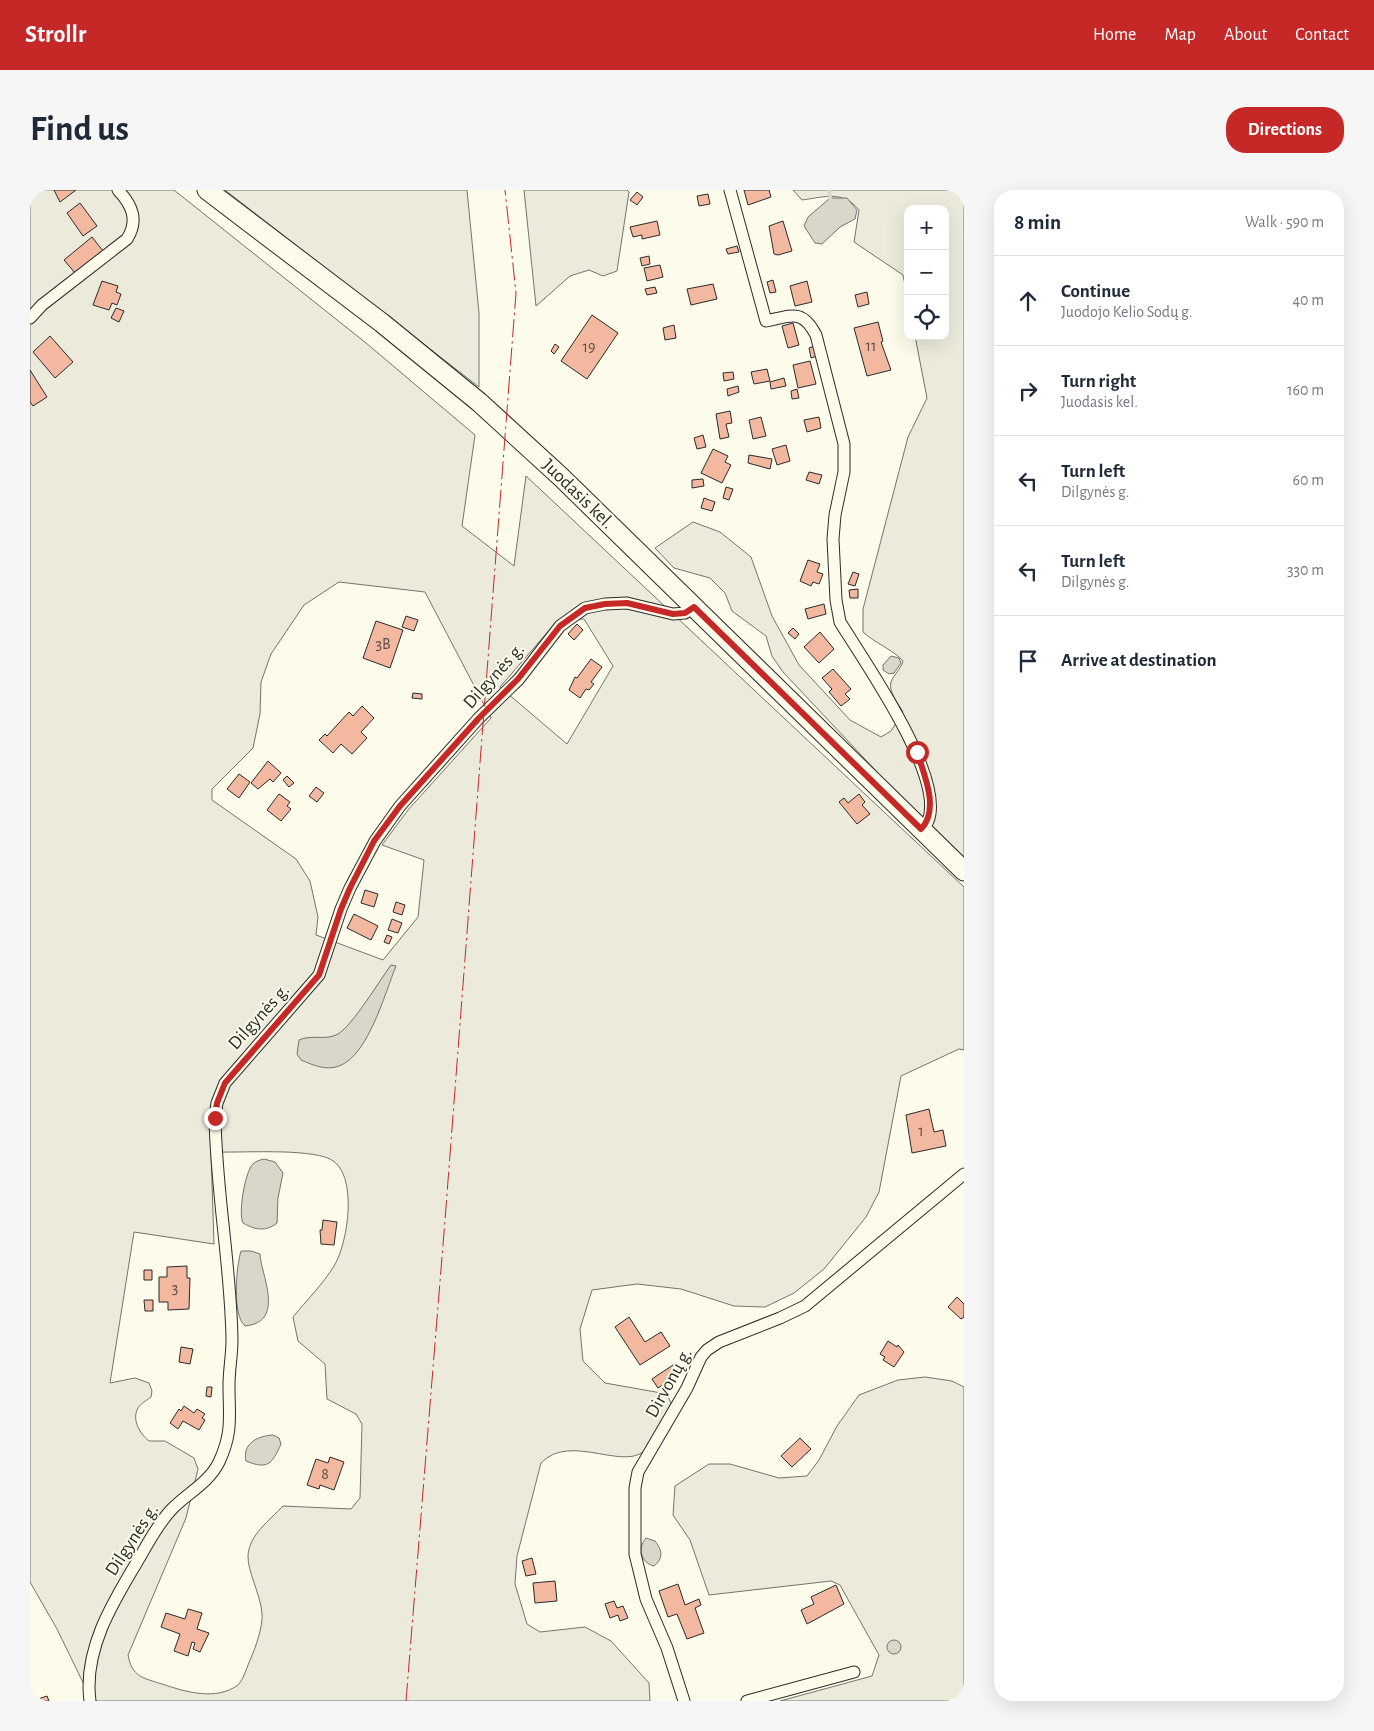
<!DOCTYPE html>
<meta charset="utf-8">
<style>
:root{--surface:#fff;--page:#f6f6f7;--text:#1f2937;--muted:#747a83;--line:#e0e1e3;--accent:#c62828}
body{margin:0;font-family:"Alegreya Sans",sans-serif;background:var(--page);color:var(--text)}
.controls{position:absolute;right:15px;top:15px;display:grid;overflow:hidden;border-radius:10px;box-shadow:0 5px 20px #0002}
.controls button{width:45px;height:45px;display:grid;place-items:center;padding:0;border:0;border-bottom:1px solid var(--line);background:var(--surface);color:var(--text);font:25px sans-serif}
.stop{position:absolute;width:15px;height:15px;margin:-11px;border:4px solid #c62828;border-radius:50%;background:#fff}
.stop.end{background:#c62828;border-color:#fff;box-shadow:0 1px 5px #0008}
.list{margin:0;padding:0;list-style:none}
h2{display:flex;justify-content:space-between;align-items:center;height:65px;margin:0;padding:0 20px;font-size:21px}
h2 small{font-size:16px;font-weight:400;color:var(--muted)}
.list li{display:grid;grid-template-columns:32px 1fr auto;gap:15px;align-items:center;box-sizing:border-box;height:90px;padding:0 20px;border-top:1px solid var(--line)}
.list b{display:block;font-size:19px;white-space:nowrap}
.list p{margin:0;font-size:16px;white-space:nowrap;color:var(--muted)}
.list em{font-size:16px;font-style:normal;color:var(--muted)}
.icon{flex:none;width:28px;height:28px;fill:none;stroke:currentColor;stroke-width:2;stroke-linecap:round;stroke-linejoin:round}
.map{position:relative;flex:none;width:934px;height:1511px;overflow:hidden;border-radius:20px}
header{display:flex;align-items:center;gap:30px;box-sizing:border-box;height:70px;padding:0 25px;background:var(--accent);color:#fff}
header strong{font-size:24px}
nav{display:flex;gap:28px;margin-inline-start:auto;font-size:18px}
.intro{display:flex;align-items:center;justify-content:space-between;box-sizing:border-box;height:120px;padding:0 30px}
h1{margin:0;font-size:35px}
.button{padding:12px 22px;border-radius:20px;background:var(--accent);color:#fff;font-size:18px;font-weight:700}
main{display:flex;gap:30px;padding:0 30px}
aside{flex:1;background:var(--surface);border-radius:20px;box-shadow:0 5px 20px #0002}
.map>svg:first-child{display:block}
.green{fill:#ecebdb;stroke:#74746e;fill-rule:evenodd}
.water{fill:#d8d7c9;stroke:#74746e}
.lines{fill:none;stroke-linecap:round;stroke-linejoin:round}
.stream{stroke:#d8d7c9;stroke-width:4}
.building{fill:#f2b8a0;stroke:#2b2b2b}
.street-casing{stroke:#2b2b2b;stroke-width:13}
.primary-casing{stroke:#2b2b2b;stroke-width:21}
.street{stroke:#fdfbea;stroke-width:11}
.primary{stroke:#fdfbea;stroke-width:19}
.power{stroke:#c62828;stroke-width:1;stroke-dasharray:18 4 2.5 4;stroke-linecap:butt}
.route{stroke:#c62828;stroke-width:6}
.labels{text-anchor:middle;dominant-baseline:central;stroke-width:4;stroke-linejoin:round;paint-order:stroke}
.number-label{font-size:16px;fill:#5d4e48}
.street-label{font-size:19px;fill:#2b2b2b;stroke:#fdfbea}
</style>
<header>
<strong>Strollr</strong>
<nav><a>Home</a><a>Map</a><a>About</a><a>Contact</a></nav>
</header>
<div class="intro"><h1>Find us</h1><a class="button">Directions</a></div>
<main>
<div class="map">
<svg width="934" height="1511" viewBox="0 0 934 1511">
<rect width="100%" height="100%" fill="#fdfbea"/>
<path class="green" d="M0 0H144L336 153 445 245 432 336 484 376 496 286 934 697V860L929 859 871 886 849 1002 836 1027 794 1079 764 1103 735 1117 704 1116 651 1099 607 1094 562 1100 550 1139 553 1171 575 1193 637 1204 641 1213C634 1227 628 1245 618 1257 598 1285 541 1241 511 1273L487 1366 485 1394 497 1434 510 1442 555 1437 581 1451 619 1493 620 1511H62L27 1439 0 1392ZM309 392 395 402 461 528 378 620 352 655 394 670 388 727 353 770 286 745 288 727 280 691 266 669 182 610V599L223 558 230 524 231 492 241 464 274 415ZM554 429 583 476 537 554 470 497 528 430ZM181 962C209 963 277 958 300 969 329 983 318 1054 304 1076 293 1094 277 1110 263 1127L268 1151 295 1174 297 1209 326 1224 332 1234 330 1308 321 1319 253 1316C239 1331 220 1344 218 1365 217 1381 231 1405 232 1424 233 1436 226 1456 221 1468 217 1476 214 1489 208 1495 186 1511 156 1502 132 1494 113 1488 102 1487 98 1465L156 1328 168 1279 164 1268 135 1251H119C111 1245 101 1230 108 1218 110 1214 117 1210 121 1207L122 1201 119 1193 105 1188 80 1193 104 1042 184 1054Z
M195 0H437L449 123V197Z
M494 0H597L599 2 587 81 573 86 559 80 540 86 506 116Z
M763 0H934V667L866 602 753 482 742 466 736 446 702 421 695 403 680 388 644 378 625 358 663 332 690 342 721 367 742 426 769 475 820 530 851 547 861 541 873 522C869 514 858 502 861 492 864 484 871 479 873 471 865 461 845 453 833 442V419L878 247 897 208 885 146H915V19H878V110L873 85 824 52 829 20C813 0 795 7 772 10Z
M895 1187 922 1191 934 1197V1511H750L842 1486 849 1465 810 1395 801 1391 679 1405 660 1350 643 1325 645 1296 679 1274H700L749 1288 777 1286 789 1270 807 1236 829 1205 868 1190Z"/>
<path class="water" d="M800 8H817L827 20 825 29 810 37 792 54 785 53 774 36 778 27Z
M861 466 869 468 871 473 864 483 859 484 853 480V475Z
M361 775 366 776C355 803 338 866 309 876 296 881 283 875 271 870L267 864 269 850C282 844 296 851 308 844 322 836 350 790 361 775Z
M234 969 245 972 253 983 248 1008 247 1033C236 1042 225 1040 213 1033 208 1024 215 981 223 974 226 971 230 970 234 969Z
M211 1061H221L230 1064C231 1085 256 1132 215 1136 202 1125 206 1078 211 1061Z
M243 1245 249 1248 251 1254C242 1274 238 1280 216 1271 212 1253 228 1246 243 1245Z
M616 1348 625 1351C632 1360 634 1368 624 1376 611 1373 607 1358 616 1348Z
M857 1457a7 7 0 1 1 14 0a7 7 0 1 1-14 0Z"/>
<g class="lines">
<path class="stream" d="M799 0 800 8"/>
</g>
<path class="building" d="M24 0H46L30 12Z
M714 0H739L741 7 718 15Z
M607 2 613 7 607 15 600 10Z
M678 4 680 14 669 16 667 6Z
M50 13 67 36 53 46 37 23Z
M627 31 630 45 612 49V45L603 47 600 37Z
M753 31 762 61 748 65 744 64 739 36Z
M62 47 73 61 45 83 34 70Z
M707 56 709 62 698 64 696 59Z
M619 66 620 74 612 76 610 68Z
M630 75 633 87 617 91 614 78Z
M743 90 746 102 740 103 737 92Z
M72 91 88 96 86 102 91 104 87 115 82 113 79 120 63 115Z
M777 91 782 112 765 116 760 96Z
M683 94 687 109 661 115 657 99Z
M625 97 627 103 617 105 615 99Z
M837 102 839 114 828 117 825 105Z
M86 118 94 121 89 132 81 128Z
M562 125 588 143 557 189 531 171Z
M848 132 853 151 851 152 861 180 837 186 824 138Z
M763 133 769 155 758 158 752 136Z
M644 135 646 148 635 150 633 138Z
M20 146 43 172 25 188 3 162Z
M525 154 529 157 524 164 521 161Z
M785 156 787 166 781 168 779 158Z
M780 171 786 194 768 198 763 175Z
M737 179 740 191 724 194 721 182Z
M0 180 17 207 3 216 0 212Z
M703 182 704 189 694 191 693 183Z
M754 188 756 196 741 199 740 192Z
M708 196 709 202 698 206 697 199Z
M767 199 769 208 762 209 761 201Z
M700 221 702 233 696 234 699 247 690 249 686 224Z
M731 227 736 246 723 249 719 230Z
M789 227 791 238 777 242 774 230Z
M673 245 676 257 667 259 664 248Z
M756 255 760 271 747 275 742 259Z
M683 259 698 266 695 272 701 275 692 293 671 283Z
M719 265 742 269 740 279 718 273Z
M779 282 792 285 789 294 776 290Z
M673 289 674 296 662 298V290Z
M696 297 703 299 699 310 693 308Z
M674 308 685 312 682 321 671 318Z
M778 370 790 374 787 382 793 384 789 394 783 392 781 396 770 391Z
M823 382 829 384 825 396 818 394Z
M828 399V408H820L819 400Z
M794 414 796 424 778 429 775 419Z
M376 426 388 430 384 441 372 437Z
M346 431 373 440 360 478 333 468Z
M547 434 553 440 544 450 538 444Z
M763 438 769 444 765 449 758 443Z
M790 442 804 459 789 473 774 457Z
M561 469 572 477 561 492 564 494 559 500 556 499 550 508 539 500 545 487 547 488Z
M803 479 821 499 815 504 820 509 811 516 799 502 802 499 792 488Z
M383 503 392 504V509L382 508Z
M332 516 344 528 331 542 337 548 322 564 311 554 303 563 289 550 295 544 297 546 319 522 323 526Z
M238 571 251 583 243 592 240 589 228 599 221 593Z
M209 584 220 592 209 608 197 599Z
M257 586 264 593 259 597 253 590Z
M286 597 294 603 287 612 279 606Z
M249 604 260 612 257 616 261 619 251 631 237 620Z
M829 604 835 612 832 615 840 624 827 634 809 612 814 608 818 613Z
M335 700 348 704 344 717 331 713Z
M366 712 375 715 372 725 363 722Z
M324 724 348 736 341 750 317 738Z
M362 729 372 733 368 743 358 740Z
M357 745 362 747 359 754 354 752Z
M899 919 904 942 913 940 916 956 882 963 876 925Z
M293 1030 307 1032 304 1055 291 1054 290 1040H292Z
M157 1076V1088H160L159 1119 138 1120V1112H129V1087H137V1077Z
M114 1080H122V1090H114Z
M927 1107 934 1114V1127L931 1129 918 1117Z
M114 1110H123V1121H115Z
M599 1127 615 1152 631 1142 640 1156 610 1175 585 1137Z
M858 1151 867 1157 868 1155 874 1162 864 1177 853 1170 855 1167 850 1164Z
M151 1157 163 1159 160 1174 149 1172Z
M646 1173 652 1183 628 1198 622 1189Z
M177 1197H182L181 1207 176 1206Z
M154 1216 164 1223 167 1219 175 1224 172 1228 175 1230 169 1240 153 1231 148 1239 140 1233 149 1219 151 1221Z
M770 1248 781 1259 762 1277 751 1266Z
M300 1267 314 1272 304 1300 290 1295 289 1299 277 1295 286 1269 298 1273Z
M502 1368 506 1384 496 1386 492 1371Z
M525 1391 527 1411 505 1413 503 1393Z
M648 1394 655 1415 669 1409 671 1415 665 1418 674 1443 657 1449 647 1424 638 1427 629 1401Z
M806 1395 814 1414 777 1434 771 1420 784 1414 781 1407Z
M584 1411 587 1418 593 1416 598 1428 590 1431 588 1425 580 1428 575 1414Z
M158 1419 172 1423 167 1439 179 1443 170 1462 163 1459 165 1453 162 1452 158 1466 144 1461 150 1444 131 1437 136 1423 155 1429Z
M17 1506 19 1511H5V1510Z"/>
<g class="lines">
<g class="street-casing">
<path id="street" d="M700 0 736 131C761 126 772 118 786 145L814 254V282L805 325 803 349 806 410 810 432C834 471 916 587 898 631 897 634 893 637 891 639
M0 128 12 115 97 49C109 30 102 15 88 0
M60 1511C53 1459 84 1410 110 1367 119 1351 128 1334 141 1320 156 1304 179 1293 189 1272 203 1242 199 1227 199 1195 199 1180 202 1165 202 1150 201 1076 186 1002 185 927L187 913 195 893 289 785 311 719 320 698 345 651 370 616 448 529 489 489 530 436 555 418 575 414 597 413 643 424 655 423 664 417
M654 1511 637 1458 616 1409 605 1364V1298L608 1282 657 1198 671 1167 677 1160 689 1152 750 1128 775 1116 934 984
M717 1511 824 1482"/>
</g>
<g class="primary-casing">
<path id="primary" d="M177 0 352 133 449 212 531 287 934 681"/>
</g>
<use href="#street" class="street"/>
<use href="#primary" class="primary"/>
<path class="power" d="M376 1511 415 1030 486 103 475 0"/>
</g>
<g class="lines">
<path class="route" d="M185 928 187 913 195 893 289 785 311 719 320 698 344 651 370 616 448 529 488 489 530 436 555 418 575 414 597 413 643 424 655 423 664 417 891 639C910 620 894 584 887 562"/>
</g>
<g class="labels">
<g class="number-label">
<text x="841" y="156">11</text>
<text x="559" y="157">19</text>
<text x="353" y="454">3B</text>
<text x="891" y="941">1</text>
<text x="145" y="1098">3</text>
<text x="295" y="1284">8</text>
</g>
<g class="street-label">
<text transform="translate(548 304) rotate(44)">Juodasis kel.</text>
<text transform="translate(464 486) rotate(-48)">Dilgynės g.</text>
<text transform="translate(229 827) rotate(-48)">Dilgynės g.</text>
<text transform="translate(639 1193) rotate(-61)">Dirvonų g.</text>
<text transform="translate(102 1350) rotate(-57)">Dilgynės g.</text>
</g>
</g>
</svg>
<div class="controls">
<button>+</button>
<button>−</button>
<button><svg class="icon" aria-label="locate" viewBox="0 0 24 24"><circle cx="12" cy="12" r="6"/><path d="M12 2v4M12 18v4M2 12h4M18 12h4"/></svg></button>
</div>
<div class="stop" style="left:887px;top:562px"></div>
<div class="stop end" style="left:185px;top:928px"></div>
</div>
<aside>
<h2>8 min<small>Walk · 590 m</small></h2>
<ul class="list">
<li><svg class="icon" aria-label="ahead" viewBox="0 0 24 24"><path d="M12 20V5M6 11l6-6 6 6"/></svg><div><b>Continue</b><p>Juodojo Kelio Sodų g.</p></div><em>40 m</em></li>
<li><svg class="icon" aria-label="right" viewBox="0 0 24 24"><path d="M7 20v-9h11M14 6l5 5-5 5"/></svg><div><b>Turn right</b><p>Juodasis kel.</p></div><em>160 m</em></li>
<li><svg class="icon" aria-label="left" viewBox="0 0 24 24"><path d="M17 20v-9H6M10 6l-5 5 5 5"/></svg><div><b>Turn left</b><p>Dilgynės g.</p></div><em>60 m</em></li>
<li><svg class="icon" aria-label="left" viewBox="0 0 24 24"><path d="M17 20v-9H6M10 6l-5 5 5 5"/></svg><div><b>Turn left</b><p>Dilgynės g.</p></div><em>330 m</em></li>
<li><svg class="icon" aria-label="arrive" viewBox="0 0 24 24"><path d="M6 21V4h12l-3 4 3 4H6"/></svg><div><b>Arrive at destination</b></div></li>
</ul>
</aside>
</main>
